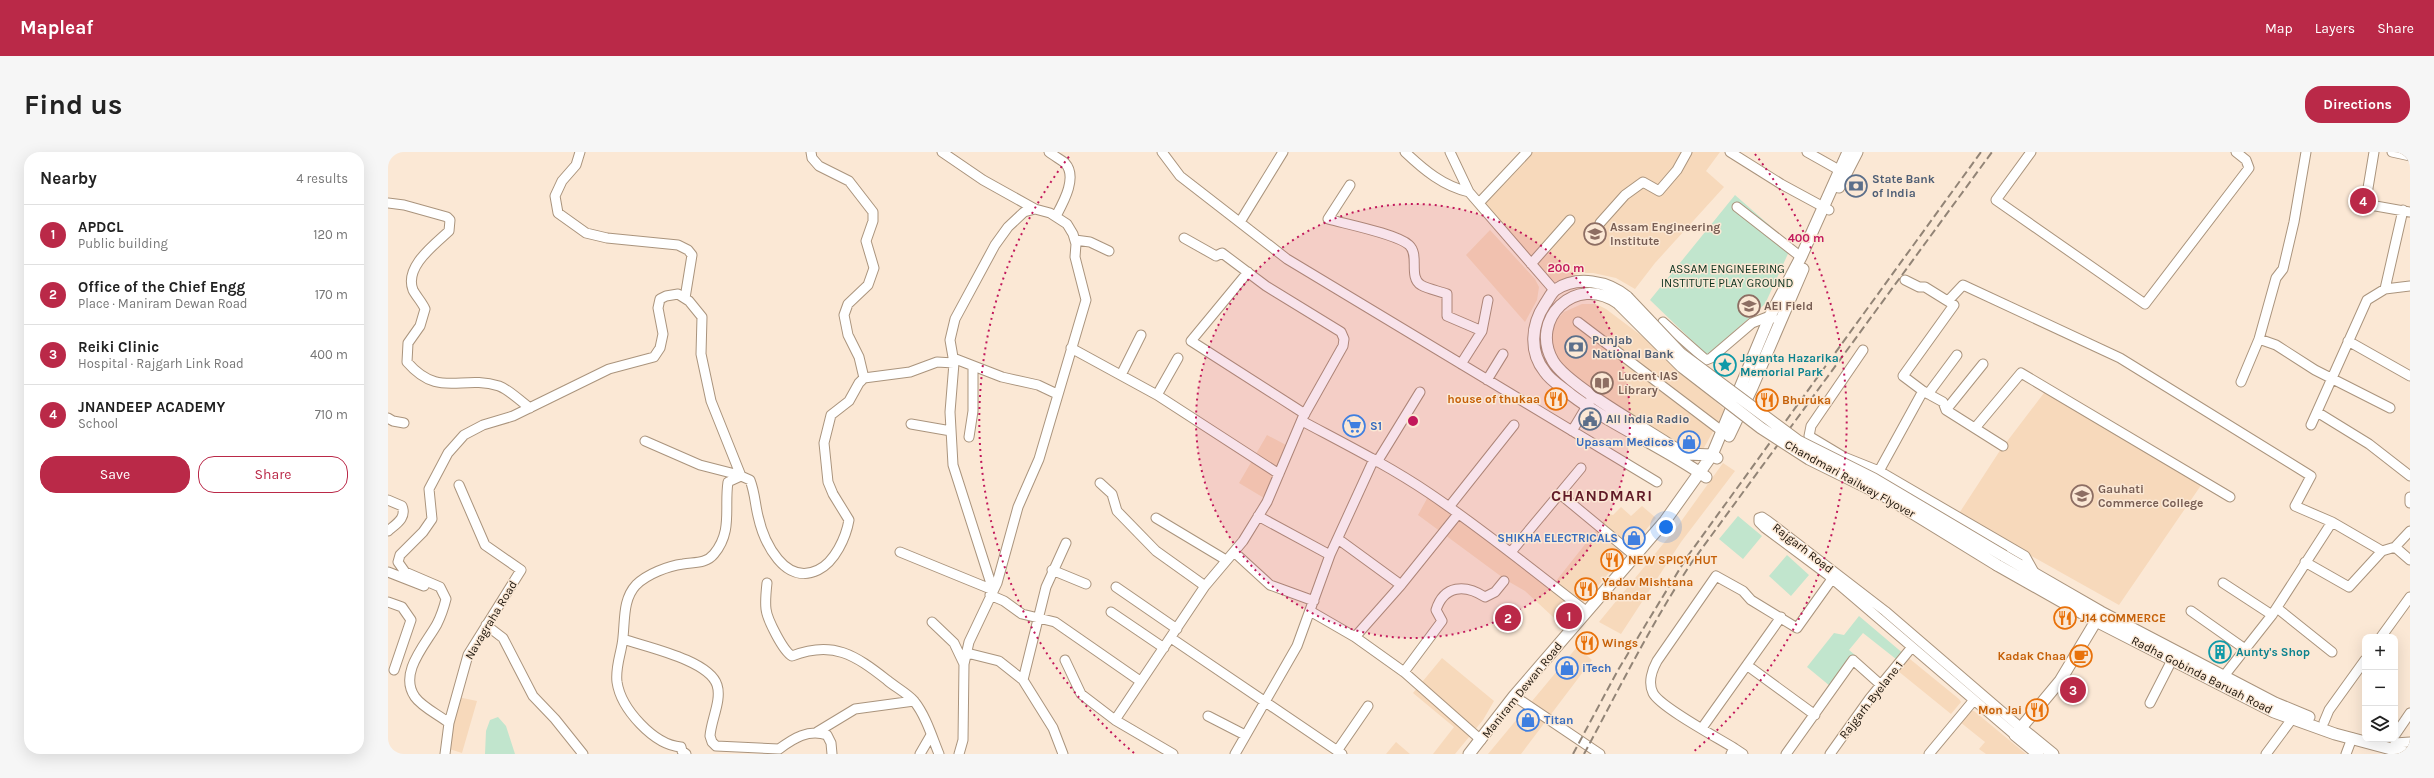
<!DOCTYPE html>
<meta charset="utf-8">
<style>
:root{--surface:#fff;--page:#f6f6f6;--text:#222;--muted:#767676;--line:#e0e0e0;--accent:#ba2948}
body{margin:0;font-family:Karla,sans-serif;background:var(--page);color:var(--text)}
.controls{position:absolute;right:12px;bottom:12px;display:grid;overflow:hidden;border-radius:8px;box-shadow:0 4px 16px #0002}
.controls button{width:36px;height:36px;display:grid;place-items:center;padding:0;border:0;border-bottom:1px solid var(--line);background:var(--surface);color:var(--text);font:20px sans-serif}
.you{position:absolute;left:1278px;top:375px;width:14px;height:14px;margin:-10px;border:3px solid #fff;border-radius:50%;background:#1a73e8;box-shadow:0 0 0 6px #1a73e833}
.badge{display:grid;place-items:center;width:26px;height:26px;border-radius:50%;background:var(--accent);color:#fff;font-size:13px;font-weight:700}
.pin{position:absolute;translate:-50% -50%;border:2px solid #fff;box-shadow:0 1px 4px #0006}
.list{margin:0;padding:0;list-style:none}
h2{display:flex;justify-content:space-between;align-items:center;height:52px;margin:0;padding:0 16px;font-size:17px}
h2 small{font-size:13px;font-weight:400;color:var(--muted)}
.list li{display:grid;grid-template-columns:26px 1fr auto;gap:12px;align-items:center;box-sizing:border-box;height:60px;padding:0 16px;border-top:1px solid var(--line)}
.list b{display:block;font-size:15px;white-space:nowrap}
.list p{margin:0;font-size:13px;white-space:nowrap;color:var(--muted)}
.list em{font-size:13px;font-style:normal;color:var(--muted)}
.actions{display:flex;gap:8px;padding:12px 16px}
.actions a{flex:1;padding:9px 0;border:1px solid var(--accent);border-radius:16px;text-align:center;font-size:14px;color:var(--accent)}
.actions .main{background:var(--accent);color:#fff}
.icon{flex:none;width:22px;height:22px;fill:none;stroke:currentColor;stroke-width:2;stroke-linecap:round;stroke-linejoin:round}
.map{position:relative;flex:none;width:2022px;height:602px;overflow:hidden;border-radius:16px}
header{display:flex;align-items:center;gap:24px;box-sizing:border-box;height:56px;padding:0 20px;background:var(--accent);color:#fff}
header strong{font-size:19px}
nav{display:flex;gap:22px;margin-inline-start:auto;font-size:14px}
.intro{display:flex;align-items:center;justify-content:space-between;box-sizing:border-box;height:96px;padding:0 24px}
h1{margin:0;font-size:28px}
.button{padding:10px 18px;border-radius:16px;background:var(--accent);color:#fff;font-size:14px;font-weight:700}
main{display:flex;gap:24px;padding:0 24px}
aside{flex:1;background:var(--surface);border-radius:16px;box-shadow:0 4px 16px #0002}
.map>svg:first-child{display:block}
.built{fill:#f7d9bb}
.green{fill:#c1e5cd}
.lines{fill:none;stroke-linecap:round;stroke-linejoin:round}
.minor-casing{stroke:#aa947d;stroke-width:11}
.major-casing{stroke:#aa947d;stroke-width:13}
.minor{stroke:#fff;stroke-width:9}
.major{stroke:#fff;stroke-width:11}
.rail{stroke:#928476;stroke-width:2;stroke-dasharray:8 4;stroke-linecap:butt}
.major-bridge-casing{stroke:#aa947d;stroke-width:13;stroke-linecap:butt}
.major-bridge{stroke:#fff;stroke-width:11}
.ring{fill:none;stroke:#c2185b;stroke-width:2;stroke-dasharray:2 4}
.labels{text-anchor:middle;dominant-baseline:central;stroke-width:3;stroke-linejoin:round;paint-order:stroke}
.service-label{font-size:12px;font-weight:bold;fill:#4e5e75;stroke:#fbe8d5;text-anchor:start}
.education-label{font-size:12px;font-weight:bold;fill:#785e54;stroke:#fbe8d5;text-anchor:start}
.park-label{font-size:12px;fill:#0e3420;stroke:#fbe8d5}
.culture-label{font-size:12px;font-weight:bold;fill:#0d838f;stroke:#fbe8d5;text-anchor:start}
.food-label{font-size:12px;font-weight:bold;fill:#c56008;stroke:#fbe8d5;text-anchor:start}
.shop-label{font-size:12px;font-weight:bold;fill:#366cbe;stroke:#fbe8d5;text-anchor:start}
.street-label{font-size:12px;fill:#1b130a;stroke:#fbe8d5}
.district-label{font-size:16px;font-weight:bold;letter-spacing:1px;fill:#611b27;stroke:#fbe8d5}
.centre{fill:#c2185b;stroke:#fbe8d5;stroke-width:2}
.ring-label{font-size:12px;text-anchor:middle;font-weight:bold;fill:#c2185b;stroke:#fbe8d5;stroke-width:3;stroke-linejoin:round;paint-order:stroke}
</style>
<header>
<strong>Mapleaf</strong>
<nav><a>Map</a><a>Layers</a><a>Share</a></nav>
</header>
<div class="intro"><h1>Find us</h1><a class="button">Directions</a></div>
<main>
<aside>
<h2>Nearby<small>4 results</small></h2>
<ul class="list">
<li><span class="badge">1</span><div><b>APDCL</b><p>Public building</p></div><em>120 m</em></li>
<li><span class="badge">2</span><div><b>Office of the Chief Engg</b><p>Place · Maniram Dewan Road</p></div><em>170 m</em></li>
<li><span class="badge">3</span><div><b>Reiki Clinic</b><p>Hospital · Rajgarh Link Road</p></div><em>400 m</em></li>
<li><span class="badge">4</span><div><b>JNANDEEP ACADEMY</b><p>School</p></div><em>710 m</em></li>
</ul>
<div class="actions"><a class="main">Save</a><a>Share</a></div>
</aside>
<div class="map">
<svg width="2022" height="602" viewBox="0 0 2022 602">
<rect width="100%" height="100%" fill="#fbe8d5"/>
<path class="built" d="M1139 0H1332L1318 19 1336 35 1267 111 1247 137 1228 126 1205 121H1192L1167 130 1163 129 1095 52Z
M1102 78 1147 127 1151 135 1149 148 1137 170 1078 103Z
M1194 152H1208L1218 157 1267 194 1337 258 1313 301 1301 300 1176 218 1163 198 1164 180 1168 168 1176 160Z
M1659 237 1818 326 1731 453 1570 363 1611 300Z
M879 283 898 293 876 346 851 331Z
M1335 311 1347 319 1293 390 1233 482 1211 470 1289 375Z
M1041 343 1191 456 1176 475 1137 439 1118 428 1030 363Z
M1254 354 1268 366 1196 450H1193L1168 429 1221 362 1225 363 1233 355 1243 364Z
M1189 495 1204 508 1133 602H1100Z
M1517 503 1571 547 1573 550 1563 562 1510 519 1508 515Z
M1054 506 1106 549 1095 568 1067 602H1045L1066 575 1025 541Z
M65 544 89 549 74 601 55 595Z
M1583 559H1586L1638 602H1598L1591 597 1597 590 1572 570Z
M1008 590 1022 602H998Z"/>
<path class="green" d="M1347 43 1404 93 1377 152 1319 203 1262 148Z
M1350 364 1374 384 1355 407 1331 387Z
M1399 403 1421 423 1403 444 1381 424Z
M1471 464 1517 503 1513 511 1475 481 1461 498 1467 503 1442 534 1419 515 1446 481 1456 483Z
M110 565 118 574 127 602H97L98 579 102 568Z"/>
<g class="lines">
<g class="minor-casing">
<path id="minor" d="M192 0 188 13 174 29 167 44 170 61 198 81 219 86 290 93 300 98 304 103 297 146
M423 0 424 6 431 14 461 29 485 60V69L478 89 486 116 480 133 460 152 456 163 460 183 471 205 476 226
M554 0 595 28 647 57 662 61 679 72 685 82 688 92 687 105 698 148 651 307 630 355 609 431 581 490 576 512 575 588 571 602
M661 0C666 4 672 7 677 11 690 25 675 51 668 64
M774 0 792 24 899 107 1269 330
M1017 0C1036 18 1055 34 1081 40
M1062 0 1081 40 1166 138
M1342 0 1393 32 1441 58
M1419 0 1451 18
M1643 0 1608 48 1757 152 1861 16 1858 8 1848 0
M1986 0 1978 48 1982 53 2022 60
M2004 0 2022 4
M962 33 940 67C958 72 1009 82 1021 93 1032 103 1020 125 1033 133 1040 137 1051 139 1059 142V164L1094 179 1073 212
M0 51 16 53 59 65 62 68 61 79C46 93 16 115 25 138 28 144 34 150 37 157L32 174 20 191 19 210C51 247 73 222 111 234 122 238 133 250 142 256
M1091 51 1139 0
M1349 55 1413 105
M852 70 895 0
M1212 71 1237 43 1255 30 1271 39 1289 18 1299 0
M687 88 702 90 721 99
M1143 112 1182 68
M860 120 803 189 917 262
M1517 128 1531 135H1537L1566 153 1515 224 1535 239
M1997 137 2015 58
M1560 149 1575 133 1732 206 1923 324 1907 354 1944 370 1994 399 2007 395 2022 379
M1190 170 1335 280
M1275 170 1318 208 1323 206 1364 171 1382 164 1385 166
M1094 179 1100 148
M1871 187 1888 193 1927 218 2002 256
M1960 189 2022 224
M683 196 769 243 891 322
M1475 198 1423 274 1421 284 1456 305 1491 319 1637 404 1647 422
M565 206 614 225 650 233 669 242
M733 223 753 183
M1099 228 1115 202
M1853 230 1871 187 1888 126 1895 117 1906 70 1918 0
M1540 242 1569 203
M769 243 790 206
M1558 258 1595 212
M1929 260 1981 292 2022 324
M0 266 5 269 16 271
M914 269C957 292 1001 314 1041 341 1096 378 1147 420 1199 460
M523 272 563 279
M1923 273 1979 148 1997 137 2022 134
M1587 276 1633 221 1842 345
M1184 279 1202 249
M581 285 585 259V214
M257 289 312 313 351 323
M989 310 1032 240
M1491 319 1535 239 1555 250 1558 258 1615 294
M712 331 724 342 729 359 768 399 817 434
M1172 342 1247 404
M2022 345V351
M0 348 14 354C19 366 8 372 0 379
M1061 355 1126 273
M870 364 942 403
M768 366 838 408
M950 387 1013 433 967 485 1016 520 1093 588
M2007 395 2022 408
M512 400 605 438 565 313 562 260 566 211 562 188 567 167 607 93 620 75 636 60 647 57
M846 400 882 433 926 449
M1123 400 1193 316
M1917 410 1961 435 1994 399
M664 418 698 432
M0 420 36 434
M379 431C378 440 377 449 378 457 379 467 395 499 404 504 445 488 467 503 499 528 507 535 519 541 526 549 538 564 544 585 551 602
M1835 431 1884 463
M1013 433 1070 362
M728 435 789 477
M602 443 616 449 634 462 667 470 752 529
M0 450 14 455 23 468 6 518
M1889 456 1944 500
M922 459 967 485
M1803 459 1857 497
M723 460 776 496
M544 470 566 491 576 512
M98 473 115 486 145 544 167 567 195 602
M1993 485 2022 445
M783 486 954 602
M235 487C258 495 321 508 329 533 334 548 323 568 322 584L324 590 328 594 391 597C406 586 420 577 439 583L443 591 444 602
M579 501 611 509 635 528
M677 508 693 542 727 568 785 602
M1360 514 1427 563
M1016 520 1054 469 1048 458C1056 433 1077 432 1097 445L1107 440 1116 429
M1832 529 1884 463 1944 370
M1126 544 1212 602
M1762 551 1784 508
M820 564 857 583
M727 568 817 434 855 389 879 350 915 265 955 194 956 187 953 180 878 134 834 101 828 104 796 86
M1936 570 1941 558 1977 508
M61 571C51 563 34 555 27 545 10 521 38 492 49 472 53 464 56 455 58 447L52 435 17 420 10 410 12 403 35 380 44 367 41 337 60 301 76 283 95 273 125 264 221 217 266 205 272 196 275 182 270 156 272 147 278 144 290 142 301 149 314 165 313 202 323 249 353 324
M1314 576 1393 465
M429 580 467 557 526 549
M1627 583 1440 423 1377 376 1371 370V366L1374 365 1380 369 1497 459 1633 576
M2007 583 2022 561
M2007 591 2022 590
M1346 596 1355 602
M949 599 980 554
M57 602 61 571 80 503 133 418 97 393 71 333
M298 602 294 599 293 595C266 593 233 557 229 530 227 514 234 500 235 485 237 467 235 447 248 433 259 422 280 414 295 412 306 410 318 412 326 402 345 379 336 356 340 330L353 324 362 328C367 341 367 352 370 364 376 391 397 434 430 418 447 410 458 385 461 368L445 342 440 330 436 291 443 263 461 249 471 231 476 226 522 220 549 210 566 211
M532 602 543 583
M675 602 665 576 635 528 658 435 678 391
M847 602 909 494 942 403 986 307
M1343 602 1346 596C1330 586 1272 555 1265 541 1260 531 1264 518 1269 509L1328 424 1355 439 1363 448 1409 476 1444 427
M1398 602 1465 508 1493 533
M1442 602 1482 546 1524 495
M1541 602 1586 548
M1878 602 1904 567
M1958 602 1964 586"/>
</g>
<g class="major-casing">
<path id="major" d="M1451 35 1469 0
M1239 145C1220 129 1189 123 1167 138 1163 141 1160 148 1157 152 1143 173 1141 200 1157 220 1163 229 1174 235 1182 242 1224 274 1274 294 1318 325
M1230 151C1187 121 1141 168 1165 209 1179 233 1258 277 1285 295L1299 302 1324 303 1329 306
M1341 284 1363 238 1415 117
M1616 404 1713 460 1887 551 1921 565
M1609 413 1708 469 1886 560 1947 582 2022 602
M1633 576 1665 602
M1081 602 1126 544 1277 369 1324 303 1382 164 1413 105 1460 0
M1650 602 1627 583 1672 529 1711 464"/>
</g>
<use href="#minor" class="minor"/>
<use href="#major" class="major"/>
<path class="rail" d="M1185 602 1230 518 1299 405 1593 0
M1196 602C1231 537 1263 472 1304 410L1604 0"/>
<g class="major-bridge-casing">
<path id="major-bridge" d="M1239 145 1293 202 1410 289 1486 327 1616 404
M1230 151 1294 215 1373 276 1421 307 1500 346 1609 413"/>
</g>
<use href="#major-bridge" class="major-bridge"/>
</g>
<circle cx="1025" cy="269" r="217" fill="#c2185b" fill-opacity=".12"/>
<g class="ring">
<circle cx="1025" cy="269" r="217"/>
<path d="M746 601A434 434 0 0 1 683 2M1367 2A434 434 0 0 1 1304 601"/>
</g>
<defs>
<g id="bank-ring" transform="scale(1.15)"><circle r="9.5" fill="#fbe8d5" stroke="#5c6f8a" stroke-width="1.5"/><path d="M-6-4H6V4H-6ZM0-2.3a2.3 2.3 0 1 0 0 4.6a2.3 2.3 0 1 0 0-4.6Z" fill="#5c6f8a"/></g>
<g id="university-ring" transform="scale(1.15)"><circle r="9.5" fill="#fbe8d5" stroke="#8d6e63" stroke-width="1.5"/><path d="M0-5L7-2L0 1L-7-2ZM-4 1L0 2.5L4 1V4Q0 6-4 4Z" fill="#8d6e63"/></g>
<g id="sight-ring" transform="scale(1.15)"><circle r="9.5" fill="#fbe8d5" stroke="#0f9aa8" stroke-width="1.5"/><path d="M0-6L1.8-2.2L6-1.7L2.9 1.2L3.7 5.4L0 3.3L-3.7 5.4L-2.9 1.2L-6-1.7L-1.8-2.2Z" fill="#0f9aa8"/></g>
<g id="library-ring" transform="scale(1.15)"><circle r="9.5" fill="#fbe8d5" stroke="#8d6e63" stroke-width="1.5"/><path d="M-6-4Q-3-5.5-.7-3.5V5Q-3 3-6 4ZM6-4Q3-5.5 .7-3.5V5Q3 3 6 4Z" fill="#8d6e63"/></g>
<g id="restaurant-ring" transform="scale(1.15)"><circle r="9.5" fill="#fbe8d5" stroke="#e8710a" stroke-width="1.5"/><path d="M-5-6h1v4h1v-4h1v4h1v-4h1v5L-1.5 .5V6h-2V.5L-5-1ZM5-6V6H3V1.5H1.5Q1.5-4 5-6Z" fill="#e8710a"/></g>
<g id="civic-ring" transform="scale(1.15)"><circle r="9.5" fill="#fbe8d5" stroke="#5c6f8a" stroke-width="1.5"/><path d="M-.6-6.5H3V-4.5H.6V-3L4-1V1h2V6H-6V1h2V-1L-.6-3ZM-1.2 2.5V6h2.4V2.5Z" fill="#5c6f8a"/></g>
<g id="supermarket-ring" transform="scale(1.15)"><circle r="9.5" fill="#fbe8d5" stroke="#3f7fe0" stroke-width="1.5"/><path d="M-6-5.5h2.5l.6 2H6L4.5 2H-2.5L-4.4-4H-6ZM-1.5 3.2a1.3 1.3 0 1 0 .1 0ZM3 3.2a1.3 1.3 0 1 0 .1 0Z" fill="#3f7fe0"/></g>
<g id="shop-ring" transform="scale(1.15)"><circle r="9.5" fill="#fbe8d5" stroke="#3f7fe0" stroke-width="1.5"/><path d="M-5-2.5h2.3a2.7 3.5 0 0 1 5.4 0H5L5.5 6h-11ZM-1.5-2.5h3a1.5 2.3 0 0 0-3 0Z" fill="#3f7fe0"/></g>
<g id="building-ring" transform="scale(1.15)"><circle r="9.5" fill="#fbe8d5" stroke="#0f9aa8" stroke-width="1.5"/><path d="M-4-6H4V6H1V3H-1V6H-4ZM-2.5-4.3h1.7v1.8h-1.7ZM.8-4.3h1.7v1.8H.8ZM-2.5-1h1.7V.8h-1.7ZM.8-1h1.7V.8H.8Z" fill="#0f9aa8"/></g>
<g id="cafe-ring" transform="scale(1.15)"><circle r="9.5" fill="#fbe8d5" stroke="#e8710a" stroke-width="1.5"/><path d="M-5.5-4.5H6V0H3Q3 3.5 0 3.5H-2.5Q-5.5 3.5-5.5 0ZM3-3.2v2h1.7v-2ZM-6 4.5H4V6H-6Z" fill="#e8710a"/></g>
</defs>
<g fill-rule="evenodd">
<use href="#bank-ring" x="1468" y="34"/>
<use href="#university-ring" x="1207" y="82"/>
<use href="#university-ring" x="1361" y="154"/>
<use href="#bank-ring" x="1188" y="195"/>
<use href="#sight-ring" x="1337" y="213"/>
<use href="#library-ring" x="1214" y="231"/>
<use href="#restaurant-ring" x="1168" y="247"/>
<use href="#restaurant-ring" x="1379" y="248"/>
<use href="#civic-ring" x="1202" y="267"/>
<use href="#supermarket-ring" x="966" y="274"/>
<use href="#shop-ring" x="1301" y="290"/>
<use href="#university-ring" x="1694" y="344"/>
<use href="#shop-ring" x="1246" y="386"/>
<use href="#restaurant-ring" x="1224" y="408"/>
<use href="#restaurant-ring" x="1198" y="437"/>
<use href="#restaurant-ring" x="1677" y="466"/>
<use href="#restaurant-ring" x="1199" y="491"/>
<use href="#building-ring" x="1832" y="500"/>
<use href="#cafe-ring" x="1693" y="504"/>
<use href="#shop-ring" x="1179" y="516"/>
<use href="#restaurant-ring" x="1649" y="558"/>
<use href="#shop-ring" x="1140" y="568"/>
</g>
<g class="labels">
<g class="service-label">
<text x="1484" y="27">State Bank<tspan x="1484" dy="14">of India</tspan></text>
<text x="1204" y="188">Punjab<tspan x="1204" dy="14">National Bank</tspan></text>
<text x="1218" y="267">All India Radio</text>
</g>
<g class="education-label">
<text x="1222" y="75">Assam Engineering<tspan x="1222" dy="14">Institute</tspan></text>
<text x="1376" y="154">AEI Field</text>
<text x="1230" y="224">Lucent IAS<tspan x="1230" dy="14">Library</tspan></text>
<text x="1710" y="337">Gauhati<tspan x="1710" dy="14">Commerce College</tspan></text>
</g>
<g class="park-label">
<text x="1339" y="117">ASSAM ENGINEERING<tspan x="1339" dy="14">INSTITUTE PLAY GROUND</tspan></text>
</g>
<g class="culture-label">
<text x="1352" y="206">Jayanta Hazarika<tspan x="1352" dy="14">Memorial Park</tspan></text>
<text x="1848" y="500">Aunty's Shop</text>
</g>
<g class="food-label">
<text x="1152" y="247" text-anchor="end">house of thukaa</text>
<text x="1394" y="248">Bhuruka</text>
<text x="1240" y="408">NEW SPICY HUT</text>
<text x="1214" y="430">Yadav Mishtana<tspan x="1214" dy="14">Bhandar</tspan></text>
<text x="1692" y="466">J14 COMMERCE</text>
<text x="1214" y="491">Wings</text>
<text x="1678" y="504" text-anchor="end">Kadak Chaa</text>
<text x="1634" y="558" text-anchor="end">Mon Jai</text>
</g>
<g class="shop-label">
<text x="982" y="274">S1</text>
<text x="1286" y="290" text-anchor="end">Upasam Medicos</text>
<text x="1230" y="386" text-anchor="end">SHIKHA ELECTRICALS</text>
<text x="1194" y="516">iTech</text>
<text x="1156" y="568">Titan</text>
</g>
<g class="street-label">
<text transform="translate(1462 327) rotate(29)">Chandmari Railway Flyover</text>
<text transform="translate(1415 396) rotate(38)">Rajgarh Road</text>
<text transform="translate(103 468) rotate(-59)">Navagraha Road</text>
<text transform="translate(1814 523) rotate(27)">Radha Gobinda Baruah Road</text>
<text transform="translate(1134 538) rotate(-51)">Maniram Dewan Road</text>
<text transform="translate(1483 548) rotate(-52)">Rajgarh Byelane 1</text>
</g>
<g class="district-label">
<text x="1214" y="343">CHANDMARI</text>
</g>
</g>
<circle cx="1025" cy="269" r="6" class="centre"/>
<g class="ring-label">
<text x="1418" y="90">400 m</text>
<text x="1178" y="120">200 m</text>
</g>
</svg>
<div class="controls">
<button>+</button>
<button>−</button>
<button><svg class="icon" aria-label="layers" viewBox="0 0 24 24"><path d="M12 4l9 5-9 5-9-5zM3 14l9 5 9-5"/></svg></button>
</div>
<div class="you"></div>
<div class="pin badge" style="left:1181px;top:464px">1</div>
<div class="pin badge" style="left:1120px;top:466px">2</div>
<div class="pin badge" style="left:1685px;top:538px">3</div>
<div class="pin badge" style="left:1975px;top:49px">4</div>
</div>
</main>
